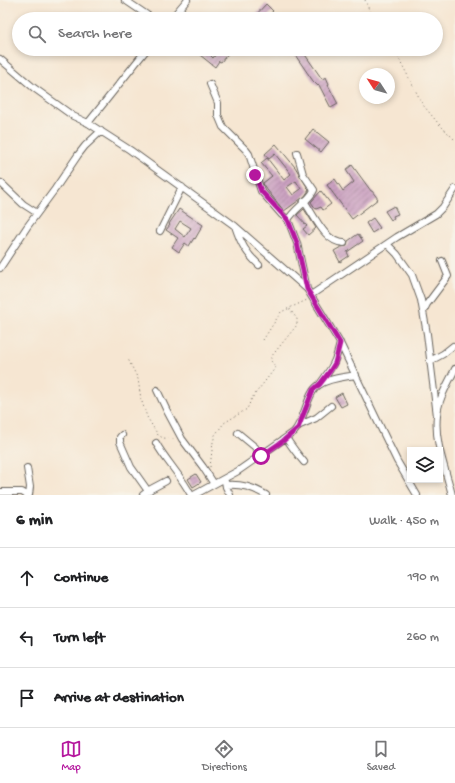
<!DOCTYPE html>
<meta charset="utf-8">
<style>
:root{--surface:#fff;--page:#f2f2f2;--text:#202124;--muted:#757577;--line:#e0e0e0;--accent:#b5179e}
body{margin:0;font-family:"Gochi Hand",sans-serif;background:var(--page);color:var(--text)}
.controls{position:absolute;right:12px;bottom:12px;display:grid;overflow:hidden;border-radius:0px;box-shadow:0 2px 6px #0003}
.controls button{width:36px;height:36px;display:grid;place-items:center;padding:0;border:0;border-bottom:1px solid var(--line);background:var(--surface);color:var(--text);font:20px sans-serif}
.compass{position:absolute;left:359px;top:68px;width:36px;height:36px;border-radius:50%;background:var(--surface);box-shadow:0 2px 6px #0003;rotate:306deg}
.stop{position:absolute;width:12px;height:12px;margin:-9px;border:3px solid #b5179e;border-radius:50%;background:#fff}
.stop.end{background:#b5179e;border-color:#fff;box-shadow:0 1px 4px #0008}
.list{margin:0;padding:0;list-style:none}
h2{display:flex;justify-content:space-between;align-items:center;height:52px;margin:0;padding:0 16px;font-size:17px}
h2 small{font-size:13px;font-weight:400;color:var(--muted)}
.list li{display:grid;grid-template-columns:26px 1fr auto;gap:12px;align-items:center;box-sizing:border-box;height:60px;padding:0 16px;border-top:1px solid var(--line)}
.list b{display:block;font-size:15px;white-space:nowrap}
.list em{font-size:13px;font-style:normal;color:var(--muted)}
.icon{flex:none;width:22px;height:22px;fill:none;stroke:currentColor;stroke-width:2;stroke-linecap:round;stroke-linejoin:round}
.map{position:relative;flex:none;width:455px;height:495px;overflow:hidden}
.search{position:absolute;background:var(--surface);box-shadow:0 2px 6px #0003;left:12px;right:12px;top:12px;height:44px;display:flex;align-items:center;gap:10px;box-sizing:border-box;padding:0 14px;border-radius:22px;color:var(--muted);font-size:15px}
.sheet{height:232px;background:var(--surface)}
nav{display:flex;justify-content:space-around;align-items:center;box-sizing:border-box;height:56px;border-top:1px solid var(--line);background:var(--surface);font-size:11px;color:var(--muted)}
nav a{display:grid;justify-items:center;gap:2px}
nav .on{color:var(--accent)}
.map>svg:first-child{display:block}
.building{fill:url(#building-hatch);fill-rule:evenodd}
.lines{fill:none;stroke-linecap:round;stroke-linejoin:round}
.minor-casing{stroke:#68635c;stroke-width:8}
.path{stroke:#68635c;stroke-width:1;stroke-dasharray:1 3;stroke-linecap:butt}
.minor{stroke:#fff;stroke-width:6}
.route{stroke:#b5179e;stroke-width:5}
</style>
<div class="map">
<svg width="455" height="495" viewBox="0 0 455 495">
<defs>
<pattern id="building-hatch" width="6" height="6" patternUnits="userSpaceOnUse"><rect width="6" height="6" fill="#cba1c1"/><path d="M-1 1l2-2M0 6l6-6M5 7l2-2" fill="none" stroke="#a4829c"/></pattern>
</defs>
<rect width="100%" height="100%" fill="#f7f3e8"/>
<filter id="ink" filterUnits="userSpaceOnUse"><feTurbulence type="fractalNoise" baseFrequency=".025" numOctaves="2"/><feDisplacementMap in="SourceGraphic" scale="8" xChannelSelector="R" yChannelSelector="G"/><feConvolveMatrix kernelMatrix="1 2 1 2 8 2 1 2 1" color-interpolation-filters="sRGB"/></filter>
<filter id="wash" filterUnits="userSpaceOnUse"><feTurbulence type="fractalNoise" baseFrequency=".012" numOctaves="4" result="noise"/><feDisplacementMap in="SourceGraphic" scale="16" xChannelSelector="R" yChannelSelector="G"/><feGaussianBlur stdDeviation="0.9" result="paint"/><feColorMatrix in="noise" values="0 0 0 0 0 0 0 0 0 0 0 0 0 0 0 0 0 1.4 0 .05"/><feComposite in="paint" operator="in"/></filter>
<g filter="url(#wash)">
<rect width="100%" height="100%" fill="#f6e6d2"/>
<g id="blocks">
<path class="building" d="M266 4 273 11 265 19H257L254 17Z
M220 49H227L230 51 221 62 219 61 215 67 200 55 205 50 213 58Z
M291 49H301L322 79 326 77 329 84 328 85 338 104 331 108 319 85 318 86 313 81Z
M313 129 329 142 321 152 305 139Z
M276 144 295 167 309 190 305 196 284 211 264 186 263 183 272 176 261 163 267 158 284 180 291 174 275 154 269 159 265 154ZM296 181 301 189 293 195 287 187Z
M352 165 371 191H372L378 199 352 219 327 185 335 179 343 191 354 182 346 170Z
M321 191 331 204 323 210 321 207 316 209 311 202Z
M394 206 398 214 393 216 394 218 391 220 385 211Z
M179 209 203 225 195 239 194 238 189 246 185 243 179 252 172 247 178 238 166 230 170 225 169 224ZM180 221 191 228 185 237 175 229Z
M304 209 316 228 308 235 303 229 307 226 297 215Z
M373 218 380 228 372 233 366 223Z
M358 234 363 241 347 252 349 256 340 262 334 251 341 247 347 246 348 241Z
M342 393 347 404 341 407 335 397Z
M196 474 201 482 193 487 188 479Z"/>
</g>
</g>
<g filter="url(#ink)">
<use href="#blocks" fill-opacity="0" stroke="#68635c" stroke-width="1"/>
<g class="lines">
<g class="minor-casing">
<path id="minor" d="M125 0 153 19
M171 19 187 0
M0 59 34 88 73 116 88 123 130 150 235 226 307 289 340 343 376 418 397 461 417 495
M210 84 218 103V115L223 127 246 150 249 154 261 191 282 215 288 220
M88 123 147 49
M297 153 303 174 314 190C310 200 294 209 288 220L297 243 307 289
M1 183 23 204 37 213
M304 201C314 215 325 243 344 243
M235 226C241 244 246 253 259 265
M160 231 182 187
M387 244 397 254 412 275 421 300 427 334 437 416
M0 268 27 227 55 189 78 155 85 146 101 131
M311 295 397 237 436 214 443 207 455 189
M424 310 427 304 448 276 442 261
M430 361 443 354 453 346
M320 384C331 369 336 362 340 343
M157 390 167 411 182 439 203 467 214 484
M300 425 316 418 331 406
M238 433 255 447 261 456
M122 435 120 437V442L131 467 148 491
M286 438C292 447 297 454 304 462
M156 443C166 461 182 477 191 495
M27 468 30 487 29 495
M225 481 226 487 230 495
M226 485C242 484 252 487 266 495
M0 492H22L27 495
M143 495 151 489 166 481
M194 495 238 471 294 432C305 420 307 392 319 385 329 378 345 377 356 375
M452 495C446 470 434 442 437 416 438 399 448 384 455 369"/>
</g>
<path class="path" d="M365 0 373 19
M394 49 423 105 438 123 455 140
M263 340 281 312 307 300
M127 357 138 379 141 399 147 417 158 435 163 438 176 439
M210 467 213 442 215 435 224 423 247 409 252 398 276 367 271 361V357L297 325V319L289 308"/>
<use href="#minor" class="minor"/>
</g>
</g>
<g class="lines" filter="url(#ink)">
<path class="route" d="M255 175 261 191 288 220 297 243 307 289 340 343 335 363 330 371 320 384 313 390 298 428 283 441 261 456"/>
</g>
</svg>
<div class="controls">
<button><svg class="icon" aria-label="layers" viewBox="0 0 24 24"><path d="M12 4l9 5-9 5-9-5zM3 14l9 5 9-5"/></svg></button>
</div>
<svg class="compass" viewBox="-18 -18 36 36"><path d="M0-13l5 13h-10z" fill="#e53935"/><path d="M0 13l5-13h-10z" fill="#757577"/></svg>
<div class="stop" style="left:261px;top:456px"></div>
<div class="stop end" style="left:255px;top:175px"></div>
<div class="search"><svg class="icon" aria-label="search" viewBox="0 0 24 24"><circle cx="10" cy="10" r="6"/><path d="M15 15l6 6"/></svg>Search here</div>
</div>
<section class="sheet">
<h2>6 min<small>Walk · 450 m</small></h2>
<ul class="list">
<li><svg class="icon" aria-label="ahead" viewBox="0 0 24 24"><path d="M12 20V5M6 11l6-6 6 6"/></svg><div><b>Continue</b></div><em>190 m</em></li>
<li><svg class="icon" aria-label="left" viewBox="0 0 24 24"><path d="M17 20v-9H6M10 6l-5 5 5 5"/></svg><div><b>Turn left</b></div><em>260 m</em></li>
<li><svg class="icon" aria-label="arrive" viewBox="0 0 24 24"><path d="M6 21V4h12l-3 4 3 4H6"/></svg><div><b>Arrive at destination</b></div></li>
</ul>
</section>
<nav>
<a class="on"><svg class="icon" aria-label="map" viewBox="0 0 24 24"><path d="M3 6l6-2 6 2 6-2v14l-6 2-6-2-6 2zM9 4v14M15 6v14"/></svg>Map</a>
<a><svg class="icon" aria-label="directions" viewBox="0 0 24 24"><path d="M12 3l9 9-9 9-9-9zM9 14v-3h6M13 9l2 2-2 2"/></svg>Directions</a>
<a><svg class="icon" aria-label="saved" viewBox="0 0 24 24"><path d="M7 4h10v16l-5-4-5 4z"/></svg>Saved</a>
</nav>
